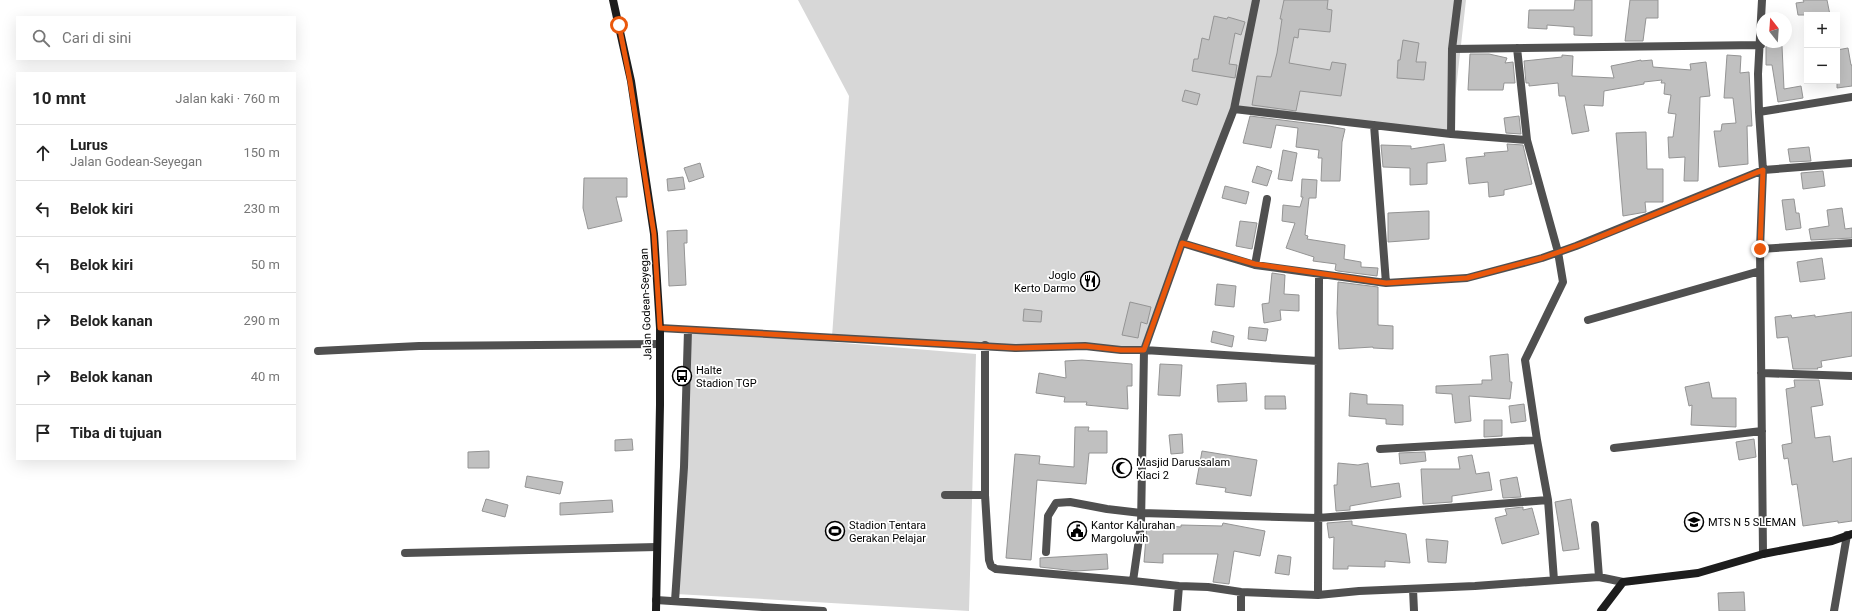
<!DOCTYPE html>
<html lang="id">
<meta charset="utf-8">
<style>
:root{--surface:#fff;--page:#f6f6f6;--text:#222;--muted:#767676;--line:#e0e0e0}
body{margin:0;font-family:Roboto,sans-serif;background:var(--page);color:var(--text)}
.controls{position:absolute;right:12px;top:12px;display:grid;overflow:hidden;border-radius:0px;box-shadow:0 4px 16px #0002}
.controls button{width:36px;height:36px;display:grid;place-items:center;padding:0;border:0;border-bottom:1px solid var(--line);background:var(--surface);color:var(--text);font:20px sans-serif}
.compass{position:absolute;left:1756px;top:12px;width:36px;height:36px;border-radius:50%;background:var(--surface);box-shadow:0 4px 16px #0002;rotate:343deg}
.stop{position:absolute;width:12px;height:12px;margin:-9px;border:3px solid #ea580c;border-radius:50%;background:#fff}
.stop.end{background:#ea580c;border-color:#fff;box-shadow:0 1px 4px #0008}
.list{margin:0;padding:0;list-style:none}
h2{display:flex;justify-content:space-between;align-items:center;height:52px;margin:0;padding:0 16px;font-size:17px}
h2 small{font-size:13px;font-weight:400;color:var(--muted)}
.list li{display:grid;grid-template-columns:26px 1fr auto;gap:12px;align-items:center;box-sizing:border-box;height:56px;padding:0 16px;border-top:1px solid var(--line)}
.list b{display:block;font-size:15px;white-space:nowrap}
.list p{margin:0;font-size:13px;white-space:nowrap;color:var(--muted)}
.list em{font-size:13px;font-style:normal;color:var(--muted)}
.icon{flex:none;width:22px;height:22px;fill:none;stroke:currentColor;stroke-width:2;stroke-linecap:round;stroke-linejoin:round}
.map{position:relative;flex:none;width:1852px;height:611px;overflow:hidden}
.search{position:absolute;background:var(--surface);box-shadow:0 4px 16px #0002;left:16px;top:16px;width:280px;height:44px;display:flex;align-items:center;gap:10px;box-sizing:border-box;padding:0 14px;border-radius:0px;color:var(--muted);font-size:15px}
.panel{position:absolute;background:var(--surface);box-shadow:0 4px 16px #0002;left:16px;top:72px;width:280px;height:388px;border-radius:0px}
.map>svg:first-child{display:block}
.green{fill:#d7d7d7}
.building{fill:#c0c0c0;stroke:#949494}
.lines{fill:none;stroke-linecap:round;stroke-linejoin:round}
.lane{stroke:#505050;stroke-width:8}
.street{stroke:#505050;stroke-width:8}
.secondary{stroke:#1d1d1d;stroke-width:8}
.route{stroke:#ea580c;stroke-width:5}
.labels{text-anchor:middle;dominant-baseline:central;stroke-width:3.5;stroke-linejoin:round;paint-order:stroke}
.poi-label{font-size:11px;fill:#000;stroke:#fff;text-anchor:start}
.street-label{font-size:11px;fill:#000;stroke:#fff}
</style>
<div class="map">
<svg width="1852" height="611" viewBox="0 0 1852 611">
<rect width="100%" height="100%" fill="#fff"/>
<path class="green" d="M798 0H1466L1451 134 1234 109 1144 350 832 337 849 96Z
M688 330 976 354 969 611 676 594Z"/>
<path class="building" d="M1284 0H1328L1327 9 1332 10 1330 32 1299 29 1298 38 1294 37 1289 63 1330 70 1332 62 1346 64 1341 96 1300 91 1296 111 1252 105 1257 76 1271 77 1277 53 1282 19H1280Z
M1575 0H1592V36L1574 35V27L1547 25V29L1528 28 1529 10H1574Z
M1630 0H1658V18H1646L1643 41H1625Z
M1803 0H1827L1830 15H1798L1796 3 1804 2Z
M1214 16 1227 19 1228 17 1245 22 1241 35 1235 33 1229 64 1237 65 1235 78 1192 71 1194 59H1198L1202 38 1209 40Z
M1403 40 1419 43 1416 62H1426L1424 80 1397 78 1398 60H1400Z
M1766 46H1782L1784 89 1801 86 1803 98 1778 102 1772 65H1766Z
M1848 48 1851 65H1852V86L1837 88V50Z
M1470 54H1489L1507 58 1505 63 1513 62 1515 83H1504L1503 90H1468Z
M1562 55 1573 56 1572 76 1614 78 1611 66 1641 60V61L1652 60 1653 67 1691 70 1690 64 1706 62 1710 96 1700 97 1698 181H1684L1685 157 1669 158 1668 137H1673L1676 114 1668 113 1671 95 1664 94 1665 83H1661L1662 80 1644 82V84L1604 91 1603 106 1584 105 1589 131 1572 134 1565 96H1559L1558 83 1529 86V83H1526L1524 61 1562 57Z
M1727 55 1741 56 1740 73 1749 72 1752 126H1747L1748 164 1719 167 1714 131H1721L1722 124 1736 123 1733 98H1724Z
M1185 90 1200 94 1197 105 1182 101Z
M1250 116 1329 126 1345 129 1342 142 1340 181H1321L1322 158H1318L1319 150 1296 147 1298 128 1276 125 1271 148 1243 143Z
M1519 116 1521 134 1506 133 1504 118Z
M1646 132 1647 169H1663V202H1645L1646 212 1623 216 1616 133Z
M1444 144 1446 161 1427 163V184L1410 185V168L1383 167 1381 145 1411 146V149Z
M1507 144 1523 145 1532 184 1504 190V195L1489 197 1488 182 1469 184 1466 158 1485 156 1484 153 1508 151Z
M1809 147 1811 161 1790 162 1788 149Z
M1283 150 1297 153 1292 181 1278 179Z
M700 163 704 177 689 182 684 168Z
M1257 166 1272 171 1267 186 1252 182Z
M1823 171 1825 186 1803 189 1801 173Z
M683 177 685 189 668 191 667 179Z
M584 178H627V197H616L622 221 588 229 583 208Z
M1302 179 1317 180 1316 198H1309L1305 235 1308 236 1307 239 1345 245 1344 259 1361 262V267L1378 268 1377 276 1338 271 1335 270 1336 264 1313 261 1314 257 1286 248 1295 223 1282 221 1283 205 1300 207 1303 197H1301Z
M1225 186 1249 192 1246 204 1222 198Z
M1794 199 1796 213H1799L1801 228 1786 230 1782 200Z
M1842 208 1845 229 1852 228V238L1811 240 1809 229 1829 226 1827 210Z
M1429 211V239L1388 242V213Z
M1240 221 1257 223 1252 249 1236 246Z
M687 230V243H684L686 285 669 286 667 231Z
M1822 258 1825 279 1800 282 1797 262Z
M1272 273 1285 275 1284 294 1299 295V311L1280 310 1281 320 1264 323 1262 304 1269 303Z
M1338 282 1378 287V325L1393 326V349L1373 348V347L1339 349 1337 313Z
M1217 284 1236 286 1234 307 1215 305Z
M1130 302 1151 307 1147 324 1141 322 1138 338 1122 335Z
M1024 309 1042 311 1041 322 1023 321Z
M1852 312V356L1821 361 1822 367 1817 368 1818 369H1793L1788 337 1777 338 1775 317 1791 315 1792 318 1815 315V317Z
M1249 327 1268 329 1266 341 1248 339Z
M1213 331 1234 336 1232 347 1211 342Z
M1508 354 1510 382H1512L1510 399 1469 396 1471 421 1455 423 1452 394 1436 393V386L1482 384V380H1492L1490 356Z
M1082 360 1132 364V386H1127L1128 409 1086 405 1087 402H1064L1065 397 1036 393 1039 373 1066 378 1065 361Z
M1160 364 1182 365 1180 396 1158 395Z
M1794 380H1819L1823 405 1811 407 1815 438 1830 436 1833 462 1852 458V521L1838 523V521L1803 526 1797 484 1792 485 1788 458 1784 459 1782 445 1792 443 1786 389 1795 387Z
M1709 382 1712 398H1736V427L1691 425 1692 405 1689 406 1685 387Z
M1246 383 1247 401 1218 402 1217 385Z
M1350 393 1367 395V404L1403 405V425L1386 424V419L1349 416Z
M1265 396H1285L1286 409H1265Z
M1524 404 1526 421 1511 423 1509 406Z
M1484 420H1502V436L1484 437Z
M1075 427H1089L1088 431H1107V453H1089L1086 484 1037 480 1031 560 1006 558 1015 454 1040 456 1039 464 1074 467Z
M1182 434 1183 453 1171 454 1169 435Z
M632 439 633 450 615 451V440Z
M1754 439 1756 457 1739 460 1736 442Z
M489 451V468H468V452Z
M1202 451 1257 460 1251 496 1225 492 1226 488 1196 484Z
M1425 452 1426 461 1400 464 1399 453Z
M1472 455 1476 474 1489 472 1492 490 1452 496V502L1423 504 1421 469H1460L1458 457Z
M1338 463 1358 465 1368 463 1371 487 1399 483 1401 497 1350 506V510L1336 511 1334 485H1337Z
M527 476 563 482 560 494 525 487Z
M1517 477 1521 497 1503 498 1500 480Z
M486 499 508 505 505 517 482 511Z
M1571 499 1579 549 1563 551 1555 502Z
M612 500 613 512 560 515V503Z
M1523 507V510L1532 508 1539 534 1502 544 1495 518 1507 515 1505 509Z
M1352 521V525L1406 534 1410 563 1385 561V567L1348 566V569H1333L1334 537 1329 538 1327 523Z
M1223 523 1265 531 1260 556 1234 551 1229 584 1213 582 1218 554H1163V563L1144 562 1147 524 1181 527V525L1222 526Z
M1426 539 1448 541 1446 563 1428 562Z
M1107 554 1108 569 1076 571 1040 567V558Z
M1278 555 1291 557 1289 575 1275 573Z
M1744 592 1745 611H1719L1718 593Z"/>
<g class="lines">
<path class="lane" d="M318 351 419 346 660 344
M945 495H985
M1046 552 1048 516 1056 503 1070 502 1107 509 1141 513"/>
<path class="street" d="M1256 0 1234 109 1182 243 1144 350 1141 525 1133 581 1179 586 1208 587 1241 592 1318 595 1359 591 1475 586 1599 577 1623 582
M1762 0 1758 74 1759 112 1763 170 1760 249 1763 554
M1517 48 1527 140 1558 252 1563 282 1525 360 1537 440 1548 500 1554 580
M1452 49 1761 45
M1234 109 1451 134 1527 140
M1759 112 1852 97
M1374 125 1386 283
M1451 134 1452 49 1458 0
M1182 243 1255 265 1386 283 1467 278 1542 258 1576 246 1763 170 1852 163
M1760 249 1852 243
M1255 265 1267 199
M1588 320 1760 271
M660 328 1015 348 1085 346 1121 350H1144L1318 361
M985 345V495L989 560 991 566 996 569 1133 581
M1761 373 1852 376
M1614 448 1762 431
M1380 449 1537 440
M1141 513 1318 518 1548 500
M1595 525 1599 577
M405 553 657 547
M1413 589 1414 611
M1241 592V611
M1318 595 1319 274
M656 600 823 611
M675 601 684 467 688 330
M1177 611 1179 586
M1834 611 1847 535"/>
<path class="secondary" d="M613 0 631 81 654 234 660 328V405L656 611
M1601 611 1623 582 1698 573 1763 554 1832 541 1852 534"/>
</g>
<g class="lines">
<path class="route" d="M619 25 630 81 654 234 660 328 1015 348 1085 346 1121 350H1144L1182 243 1255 264 1386 283 1467 278 1542 258 1587 242 1763 170 1760 249"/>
</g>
<defs>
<g id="restaurant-ring" transform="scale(1)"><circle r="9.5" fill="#fff" stroke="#000" stroke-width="1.5"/><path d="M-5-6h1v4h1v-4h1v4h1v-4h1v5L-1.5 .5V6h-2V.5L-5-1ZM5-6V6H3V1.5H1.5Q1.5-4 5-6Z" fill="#000"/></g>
<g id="bus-ring" transform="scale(1)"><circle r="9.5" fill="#fff" stroke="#000" stroke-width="1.5"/><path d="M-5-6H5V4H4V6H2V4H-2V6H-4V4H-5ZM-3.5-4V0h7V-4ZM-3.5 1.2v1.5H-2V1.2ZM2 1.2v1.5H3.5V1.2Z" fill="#000"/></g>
<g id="mosque-ring" transform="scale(1)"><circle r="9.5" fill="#fff" stroke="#000" stroke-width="1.5"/><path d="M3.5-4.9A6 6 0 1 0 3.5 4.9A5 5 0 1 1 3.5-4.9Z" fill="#000"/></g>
<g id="school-ring" transform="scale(1)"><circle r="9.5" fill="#fff" stroke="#000" stroke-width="1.5"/><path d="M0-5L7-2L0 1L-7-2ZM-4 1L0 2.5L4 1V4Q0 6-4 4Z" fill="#000"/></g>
<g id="stadium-ring" transform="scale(1)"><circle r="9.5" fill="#fff" stroke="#000" stroke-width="1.5"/><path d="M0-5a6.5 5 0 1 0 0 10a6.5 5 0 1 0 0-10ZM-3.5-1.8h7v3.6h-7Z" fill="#000"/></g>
<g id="civic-ring" transform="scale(1)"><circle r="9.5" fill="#fff" stroke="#000" stroke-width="1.5"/><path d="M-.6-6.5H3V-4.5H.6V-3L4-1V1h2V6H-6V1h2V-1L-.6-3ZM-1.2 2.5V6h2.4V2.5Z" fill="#000"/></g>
</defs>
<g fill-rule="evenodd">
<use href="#restaurant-ring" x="1090" y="281"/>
<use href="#bus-ring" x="682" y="376"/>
<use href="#mosque-ring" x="1122" y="468"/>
<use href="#school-ring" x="1694" y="522"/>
<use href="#stadium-ring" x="835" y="531"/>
<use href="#civic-ring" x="1077" y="531"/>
</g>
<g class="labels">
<g class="poi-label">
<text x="1076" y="275" text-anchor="end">Joglo<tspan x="1076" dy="13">Kerto Darmo</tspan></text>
<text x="696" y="370">Halte<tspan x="696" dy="13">Stadion TGP</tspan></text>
<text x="1136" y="462">Masjid Darussalam<tspan x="1136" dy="13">Klaci 2</tspan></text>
<text x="1708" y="522">MTS N 5 SLEMAN</text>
<text x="849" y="525">Stadion Tentara<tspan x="849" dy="13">Gerakan Pelajar</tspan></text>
<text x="1091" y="525">Kantor Kalurahan<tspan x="1091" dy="13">Margoluwih</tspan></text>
</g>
<g class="street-label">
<text transform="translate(646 304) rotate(-92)">Jalan Godean-Seyegan</text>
</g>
</g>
</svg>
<div class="controls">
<button>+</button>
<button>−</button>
</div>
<svg class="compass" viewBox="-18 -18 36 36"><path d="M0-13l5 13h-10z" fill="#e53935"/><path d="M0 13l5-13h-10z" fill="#767676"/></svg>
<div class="stop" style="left:619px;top:25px"></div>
<div class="stop end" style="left:1760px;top:249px"></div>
<div class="search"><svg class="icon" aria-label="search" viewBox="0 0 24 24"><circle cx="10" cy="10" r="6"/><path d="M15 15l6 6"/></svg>Cari di sini</div>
<section class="panel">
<h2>10 mnt<small>Jalan kaki · 760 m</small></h2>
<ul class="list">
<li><svg class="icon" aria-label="ahead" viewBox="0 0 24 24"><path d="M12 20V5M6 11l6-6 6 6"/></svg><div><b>Lurus</b><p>Jalan Godean-Seyegan</p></div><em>150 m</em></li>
<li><svg class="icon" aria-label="left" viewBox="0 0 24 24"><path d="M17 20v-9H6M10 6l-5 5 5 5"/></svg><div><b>Belok kiri</b></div><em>230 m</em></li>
<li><svg class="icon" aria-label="left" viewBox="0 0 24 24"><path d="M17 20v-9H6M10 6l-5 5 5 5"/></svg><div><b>Belok kiri</b></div><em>50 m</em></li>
<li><svg class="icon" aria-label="right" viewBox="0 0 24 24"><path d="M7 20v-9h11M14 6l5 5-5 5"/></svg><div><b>Belok kanan</b></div><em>290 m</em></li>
<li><svg class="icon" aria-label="right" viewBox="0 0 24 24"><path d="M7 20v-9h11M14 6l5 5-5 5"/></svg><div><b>Belok kanan</b></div><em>40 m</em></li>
<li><svg class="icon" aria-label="arrive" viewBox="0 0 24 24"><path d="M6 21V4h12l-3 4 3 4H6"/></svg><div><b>Tiba di tujuan</b></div></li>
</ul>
</section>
</div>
